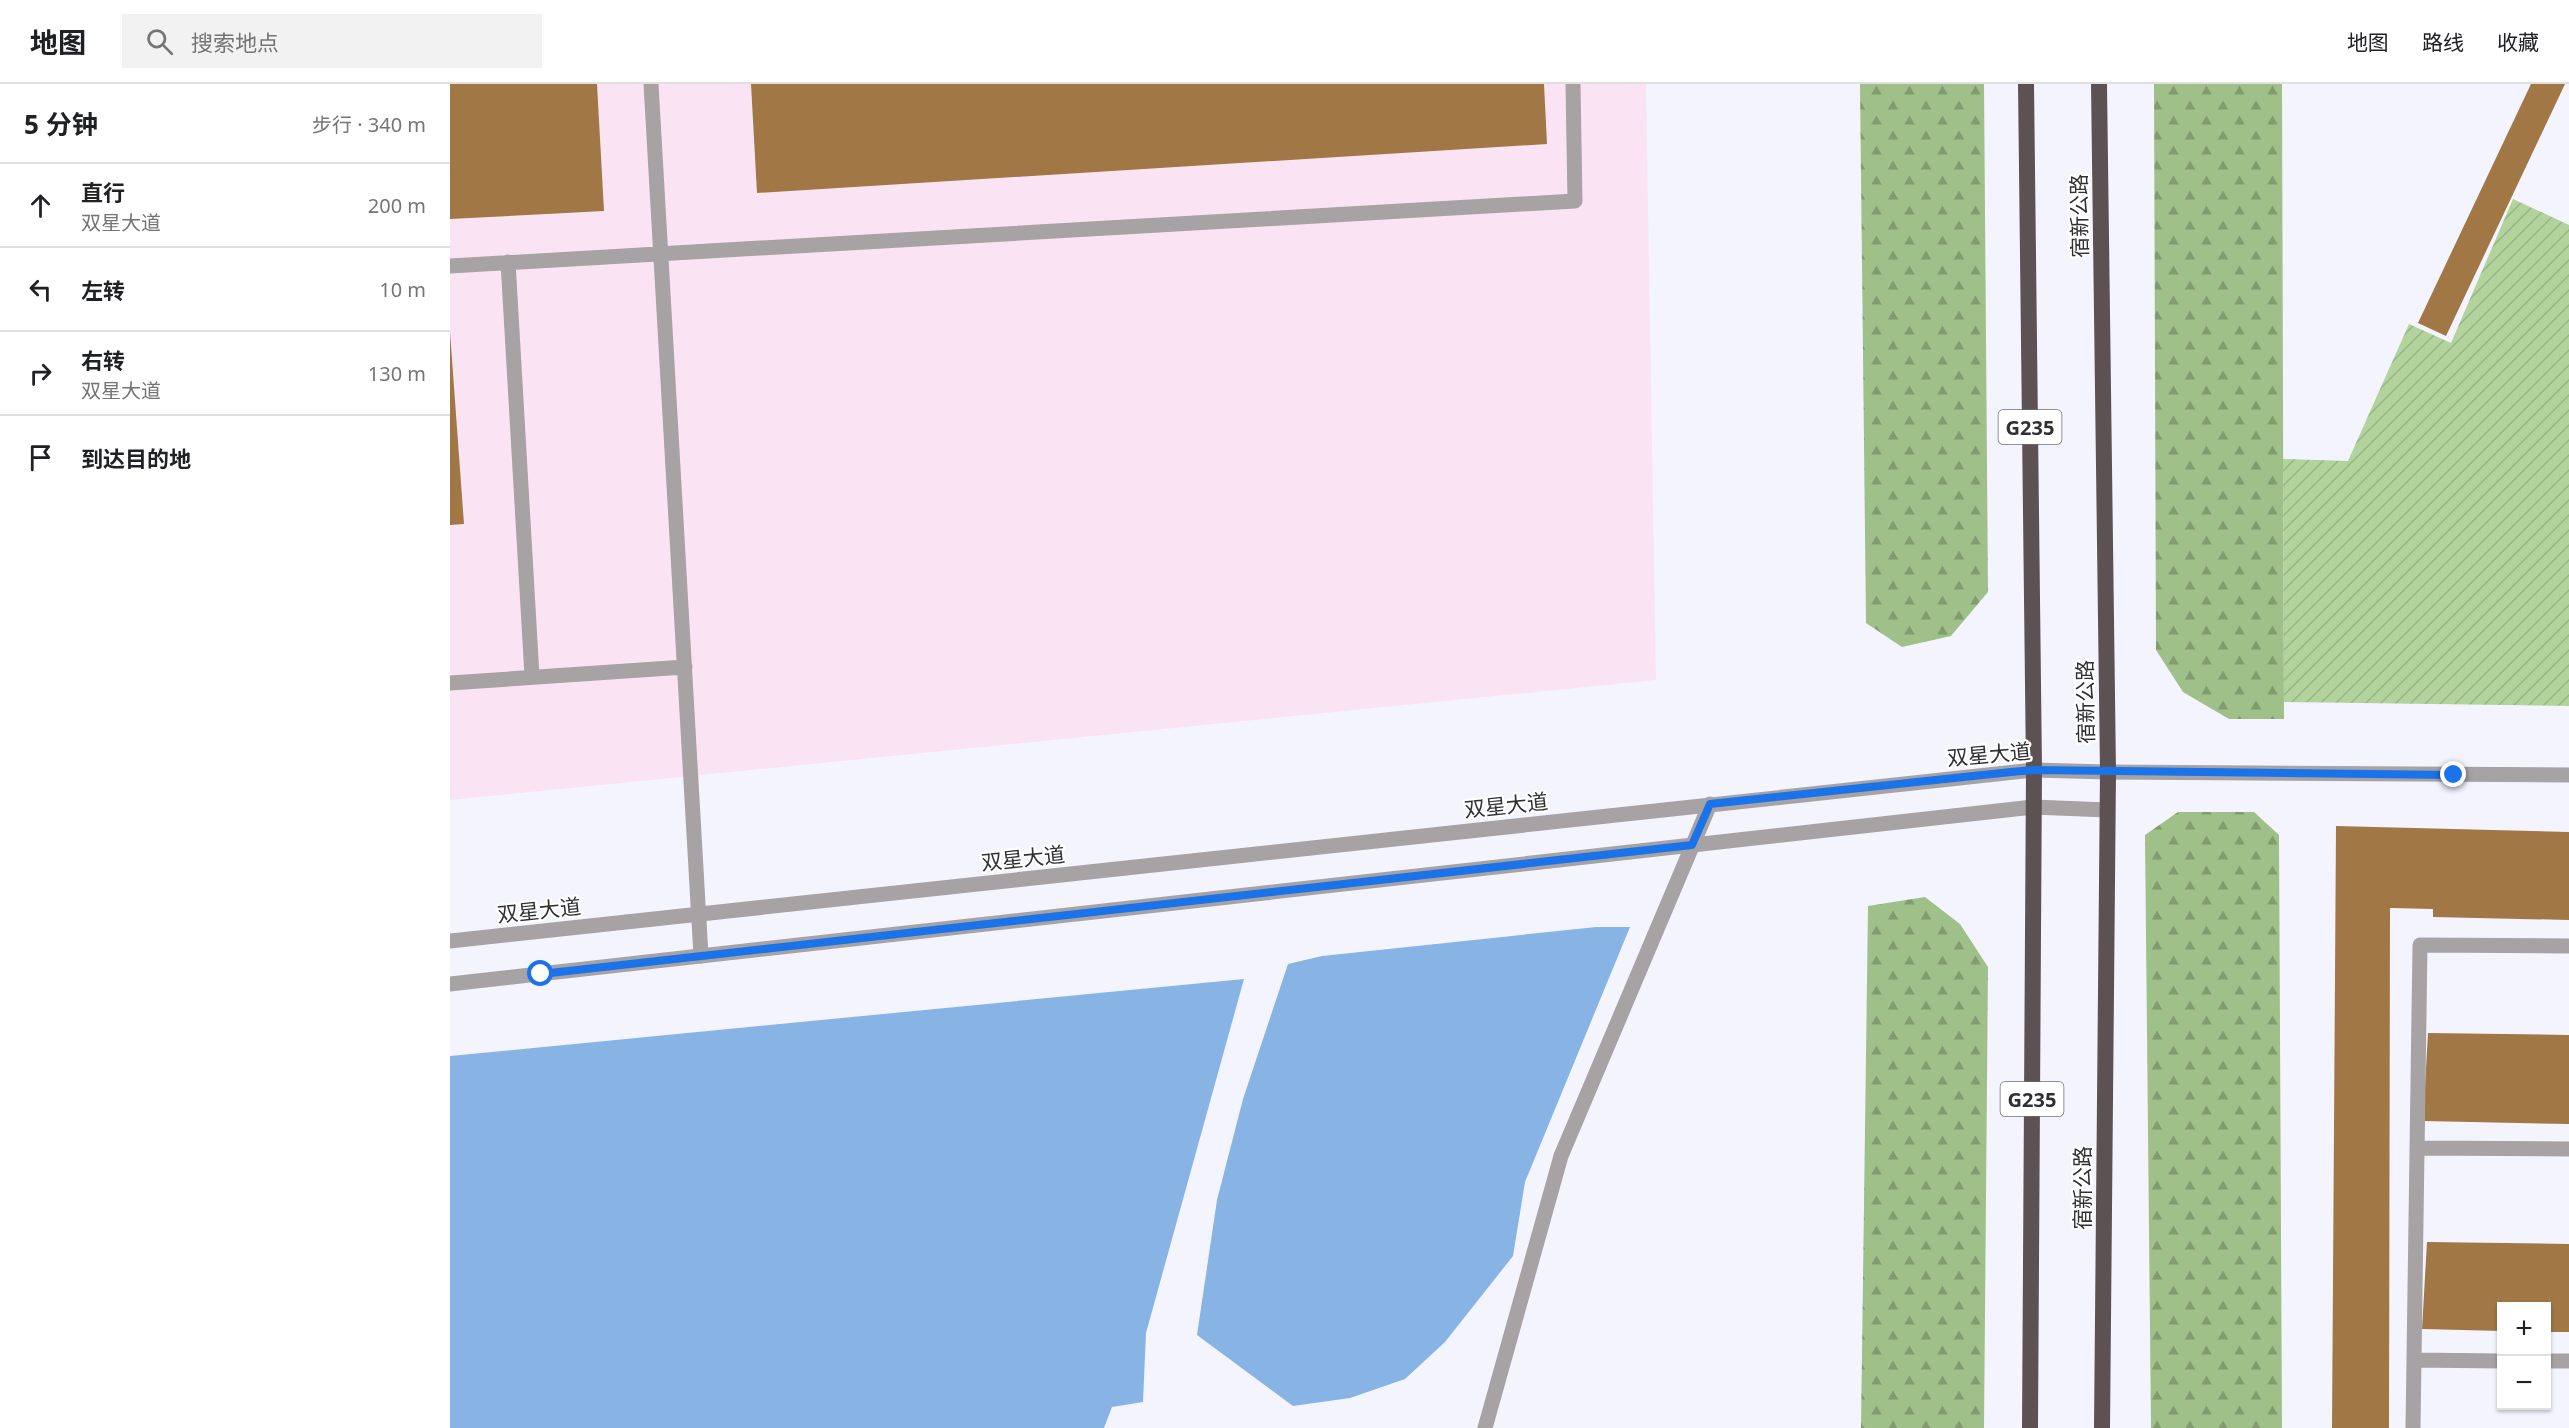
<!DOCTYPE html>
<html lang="zh">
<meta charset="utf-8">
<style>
:root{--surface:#fff;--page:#f2f2f2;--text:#202124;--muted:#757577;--line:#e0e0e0}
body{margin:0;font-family:"Noto Sans","Noto Sans SC",sans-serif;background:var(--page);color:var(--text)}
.controls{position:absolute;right:18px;bottom:18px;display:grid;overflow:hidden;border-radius:0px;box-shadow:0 2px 4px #0004}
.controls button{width:54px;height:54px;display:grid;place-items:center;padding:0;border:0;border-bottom:2px solid var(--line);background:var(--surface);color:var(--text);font:30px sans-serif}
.stop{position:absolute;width:18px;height:18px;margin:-14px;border:4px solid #1a73e8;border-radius:50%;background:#fff}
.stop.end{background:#1a73e8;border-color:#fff;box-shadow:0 2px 6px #0008}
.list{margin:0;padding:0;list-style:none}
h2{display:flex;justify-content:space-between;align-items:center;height:78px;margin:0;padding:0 24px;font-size:26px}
h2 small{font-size:20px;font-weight:400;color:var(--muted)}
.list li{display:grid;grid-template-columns:39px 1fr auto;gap:18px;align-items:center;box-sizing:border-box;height:84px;padding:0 24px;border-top:2px solid var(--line)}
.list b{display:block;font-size:22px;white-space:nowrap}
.list p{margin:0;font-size:20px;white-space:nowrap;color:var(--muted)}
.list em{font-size:20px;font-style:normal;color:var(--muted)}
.icon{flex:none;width:33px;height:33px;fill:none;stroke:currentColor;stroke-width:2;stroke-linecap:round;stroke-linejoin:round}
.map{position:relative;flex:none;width:2119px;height:1344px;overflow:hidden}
header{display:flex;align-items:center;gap:36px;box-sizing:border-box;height:84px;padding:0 30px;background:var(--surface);border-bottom:2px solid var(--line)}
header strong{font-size:28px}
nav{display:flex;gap:33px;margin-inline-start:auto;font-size:21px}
.search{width:420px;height:54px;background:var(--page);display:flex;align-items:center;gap:15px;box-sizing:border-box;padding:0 21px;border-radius:0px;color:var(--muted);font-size:22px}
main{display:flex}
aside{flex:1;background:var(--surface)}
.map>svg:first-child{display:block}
.industrial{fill:#fae4f3}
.forest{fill:url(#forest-firs)}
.garden{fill:url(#garden-furrows)}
.water{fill:#87b4e4}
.building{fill:#a17746}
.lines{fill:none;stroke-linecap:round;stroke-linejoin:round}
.service{stroke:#a7a2a3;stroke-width:15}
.minor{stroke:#a7a2a3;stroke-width:15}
.tertiary{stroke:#a7a2a3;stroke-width:15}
.trunk{stroke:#5c5254;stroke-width:16}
.route{stroke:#1a73e8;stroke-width:8}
.labels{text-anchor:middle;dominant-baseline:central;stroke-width:4.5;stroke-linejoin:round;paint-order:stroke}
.shield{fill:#fff;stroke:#6e6e71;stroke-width:1.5}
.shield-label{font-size:20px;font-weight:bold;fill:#303034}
.street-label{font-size:21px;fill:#303034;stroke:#fff}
</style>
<header>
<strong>地图</strong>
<div class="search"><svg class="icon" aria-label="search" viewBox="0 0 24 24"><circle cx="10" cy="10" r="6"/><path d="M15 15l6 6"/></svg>搜索地点</div>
<nav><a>地图</a><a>路线</a><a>收藏</a></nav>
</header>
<main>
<aside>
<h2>5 分钟<small>步行 · 340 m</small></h2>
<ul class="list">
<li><svg class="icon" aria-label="ahead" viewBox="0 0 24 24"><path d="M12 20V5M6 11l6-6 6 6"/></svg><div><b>直行</b><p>双星大道</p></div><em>200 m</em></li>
<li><svg class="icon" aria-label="left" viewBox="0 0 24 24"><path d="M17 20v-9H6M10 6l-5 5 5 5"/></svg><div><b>左转</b></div><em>10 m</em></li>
<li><svg class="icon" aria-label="right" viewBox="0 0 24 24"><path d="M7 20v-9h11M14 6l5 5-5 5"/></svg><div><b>右转</b><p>双星大道</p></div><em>130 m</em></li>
<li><svg class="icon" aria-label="arrive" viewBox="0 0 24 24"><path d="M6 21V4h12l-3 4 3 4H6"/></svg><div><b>到达目的地</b></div></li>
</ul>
</aside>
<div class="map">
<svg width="2119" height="1344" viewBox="0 0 2119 1344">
<defs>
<pattern id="forest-firs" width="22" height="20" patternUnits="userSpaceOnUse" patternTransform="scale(1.5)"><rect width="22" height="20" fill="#9fc088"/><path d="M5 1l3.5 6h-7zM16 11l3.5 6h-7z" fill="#829c70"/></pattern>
<pattern id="garden-furrows" width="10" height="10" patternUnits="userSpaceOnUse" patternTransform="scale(1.5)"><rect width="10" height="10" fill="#b2d39c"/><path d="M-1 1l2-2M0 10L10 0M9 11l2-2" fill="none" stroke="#99b587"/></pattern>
</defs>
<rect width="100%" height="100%" fill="#f4f4ff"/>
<path class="industrial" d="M0 0H1196L1206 596 0 716Z"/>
<path class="forest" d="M1410 0H1534L1538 508 1501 552 1452 563 1416 539Z
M1704 0H1832L1834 635H1779L1733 608 1706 566Z
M1728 728H1804L1829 751 1832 1344H1701L1695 751Z
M1475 813 1510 840 1538 883 1534 1344H1411L1418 822Z"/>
<path class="garden" d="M2063 115 2119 141V622L1834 618 1833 375 1898 377 1959 240 2001 259Z"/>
<path class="water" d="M1146 843H1180L1075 1098 1063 1172 995 1258 955 1295 900 1314 843 1322 747 1251 767 1116 793 1015 838 880 872 872Z
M794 895 696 1249 693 1318 662 1323 654 1344H0V972Z"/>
<path class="building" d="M0 0H147L154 127 0 135Z
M301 0H1094L1097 60 307 109Z
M2081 0H2115L1996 252 1968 239Z
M0 248 14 440 0 441Z
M1886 742 2119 748V836L1983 833V825L1940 824 1939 1344H1882Z
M1978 949 2119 951V1040L1973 1037Z
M1977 1158 2119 1160V1248H2096V1222H2052V1247L1972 1245Z"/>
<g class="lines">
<path class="service" d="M201 0 251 872
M58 178 82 592
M0 182 1125 117 1123 0
M0 599 235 583
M1968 1064 2119 1065
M1964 1276 2052 1277
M2096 1277H2119
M1963 1344 1970 861 2119 862"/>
<path class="minor" d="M1035 1344 1111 1072 1260 720"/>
<path class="tertiary" d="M0 857 1584 686 1658 688 2119 691
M0 900 1583 723 1657 726"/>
<path class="trunk" d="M1576 0 1584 686 1580 1344
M1649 0 1658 688 1652 1344"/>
</g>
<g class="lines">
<path class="route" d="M91 890 1242 761 1260 720 1561 688 1584 686 2004 691"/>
</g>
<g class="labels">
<g class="shield">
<rect x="1548.5" y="326" width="63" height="34" rx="4.5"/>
<rect x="1550.5" y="998" width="63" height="34" rx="4.5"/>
</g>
<g class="shield-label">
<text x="1580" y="343">G235</text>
<text x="1582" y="1015">G235</text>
</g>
<g class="street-label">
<text transform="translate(1629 132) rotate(-91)">宿新公路</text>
<text transform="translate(1635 618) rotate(-91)">宿新公路</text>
<text transform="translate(1539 670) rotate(-5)">双星大道</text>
<text transform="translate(1056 721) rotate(-6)">双星大道</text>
<text transform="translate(573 774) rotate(-6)">双星大道</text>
<text transform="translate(89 826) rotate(-6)">双星大道</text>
<text transform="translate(1632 1104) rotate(-90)">宿新公路</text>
</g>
</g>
</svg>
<div class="controls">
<button>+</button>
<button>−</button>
</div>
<div class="stop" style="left:91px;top:890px"></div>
<div class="stop end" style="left:2004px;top:691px"></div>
</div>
</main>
